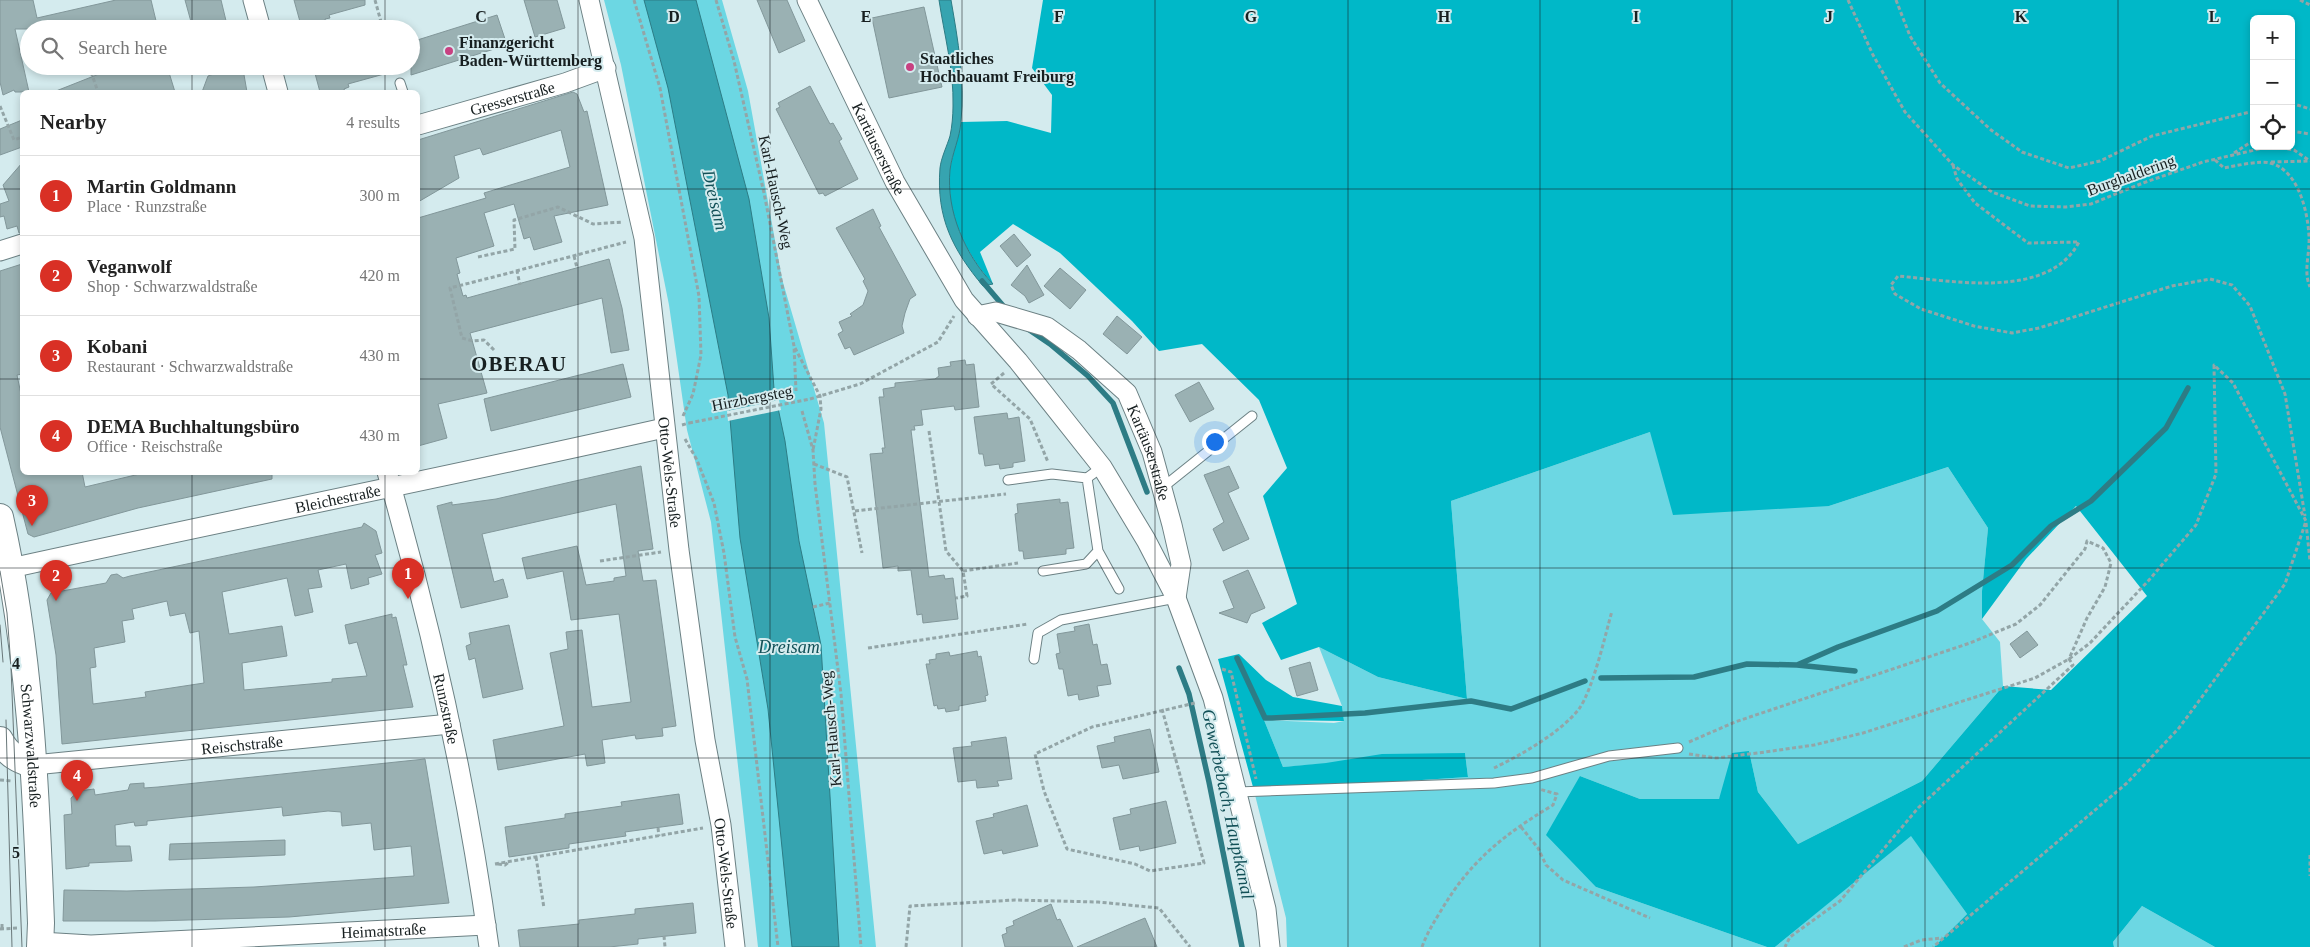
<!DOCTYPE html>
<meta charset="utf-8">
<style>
:root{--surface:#fff;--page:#f2f2f2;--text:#222;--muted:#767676;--line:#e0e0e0;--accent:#d93025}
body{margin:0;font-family:"Times New Roman",serif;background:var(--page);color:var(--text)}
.controls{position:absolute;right:15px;top:15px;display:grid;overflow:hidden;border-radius:8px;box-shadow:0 2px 8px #0003}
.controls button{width:45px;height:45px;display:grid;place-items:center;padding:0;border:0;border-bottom:1px solid var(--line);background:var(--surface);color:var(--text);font:25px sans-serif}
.you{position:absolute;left:1214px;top:441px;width:18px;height:18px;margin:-12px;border:4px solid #fff;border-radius:50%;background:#1a73e8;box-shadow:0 0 0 8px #1a73e833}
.badge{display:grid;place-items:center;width:32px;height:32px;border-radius:50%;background:var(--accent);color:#fff;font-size:16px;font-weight:700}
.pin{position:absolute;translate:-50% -41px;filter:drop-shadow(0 1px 2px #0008)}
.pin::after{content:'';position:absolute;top:26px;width:18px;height:15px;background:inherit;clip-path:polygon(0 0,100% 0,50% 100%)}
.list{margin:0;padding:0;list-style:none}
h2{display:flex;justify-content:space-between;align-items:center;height:65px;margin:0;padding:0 20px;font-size:21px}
h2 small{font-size:16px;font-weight:400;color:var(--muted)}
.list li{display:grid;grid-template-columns:32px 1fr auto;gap:15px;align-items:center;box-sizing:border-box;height:80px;padding:0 20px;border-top:1px solid var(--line)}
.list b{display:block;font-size:19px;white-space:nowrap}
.list p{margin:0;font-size:16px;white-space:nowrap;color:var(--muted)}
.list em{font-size:16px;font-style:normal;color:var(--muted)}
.icon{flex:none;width:28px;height:28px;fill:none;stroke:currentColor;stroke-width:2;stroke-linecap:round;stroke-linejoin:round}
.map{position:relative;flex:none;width:2310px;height:947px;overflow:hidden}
.search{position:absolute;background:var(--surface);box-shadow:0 2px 8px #0003;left:20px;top:20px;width:400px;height:55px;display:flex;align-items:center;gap:12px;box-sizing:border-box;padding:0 18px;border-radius:28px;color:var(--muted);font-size:19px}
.panel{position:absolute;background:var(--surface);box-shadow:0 2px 8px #0003;left:20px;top:90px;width:400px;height:385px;border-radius:8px}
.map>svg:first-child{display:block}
.green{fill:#6cd7e3}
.forest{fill:#00b8c8;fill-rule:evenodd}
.water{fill:#36a4b0;stroke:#2d7c85}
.pier{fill:#d4ebee}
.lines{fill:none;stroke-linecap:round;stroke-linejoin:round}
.stream{stroke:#2d7c85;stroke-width:5.5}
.building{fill:#9ab1b3;stroke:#82979a;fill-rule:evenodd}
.lane-casing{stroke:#6c8184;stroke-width:11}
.street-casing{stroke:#6c8184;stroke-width:21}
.secondary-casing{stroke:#6c8184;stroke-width:28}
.path{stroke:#93a5a7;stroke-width:3;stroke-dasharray:4 2.5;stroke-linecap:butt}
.lane{stroke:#fff;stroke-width:9}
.street{stroke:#fff;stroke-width:19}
.secondary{stroke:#fff;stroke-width:26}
.tram{stroke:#697779;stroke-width:1}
.path-bridge{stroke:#93a5a7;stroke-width:3;stroke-dasharray:4 2.5;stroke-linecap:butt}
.grid{fill:none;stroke:#171f20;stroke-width:1;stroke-opacity:0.55}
.poi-dot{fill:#c84181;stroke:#d4ebee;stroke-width:2}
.labels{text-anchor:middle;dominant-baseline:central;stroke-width:4;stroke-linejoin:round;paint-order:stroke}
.poi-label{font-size:16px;font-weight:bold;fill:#171f20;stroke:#d4ebee;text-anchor:start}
.street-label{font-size:16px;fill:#171f20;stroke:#d4ebee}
.water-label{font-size:18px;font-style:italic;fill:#125057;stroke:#d4ebee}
.district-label{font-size:21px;font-weight:bold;letter-spacing:1px;fill:#171f20;stroke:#d4ebee}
.grid-label{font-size:16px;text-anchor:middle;font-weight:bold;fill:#171f20;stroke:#d4ebee;stroke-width:4;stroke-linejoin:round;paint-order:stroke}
</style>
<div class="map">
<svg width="2310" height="947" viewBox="0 0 2310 947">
<rect width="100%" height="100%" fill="#d4ebee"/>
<path class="green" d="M604 0H722L748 91 782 279 824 423 876 947H758L711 522 687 430 669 305 621 65Z
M1650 432 1829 506 1948 467 1988 528 1982 591V619L2000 642 2003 686 1922 781 1798 844 1758 792 1749 751 1719 799H1640L1580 776 1596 887 1767 947H1287L1286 918 1253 787 1376 783 1468 777 1465 753 1283 767 1264 720 1334 723 1344 721 1342 706 1319 647 1378 677 1467 699 1451 501Z
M1911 835 1967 914 1934 947H1775Z
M2142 906 2215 947H2114L2113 942Z"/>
<path class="forest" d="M1043 0H2310V947H2215L2142 906 2113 942 2114 947H1934L1967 914 1911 836 1775 947H1767L1596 887 1546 835 1580 776 1640 799H1719L1732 753 1749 751 1758 792 1798 844 1922 781 2003 686 2051 690 2147 596 2076 506 2026 559 1982 619V591L1988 528 1948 467 1829 506 1673 515 1650 432 1451 501 1467 699 1378 677 1319 647 1281 660 1262 623 1297 604 1263 496 1287 468 1259 400 1202 344 1159 351 1132 321 1060 253 1013 224 980 252 993 284C966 255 943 208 950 168 953 152 958 137 961 122L1007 121 1051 133 1052 95 1032 68ZM2254 19H2291V146H2254Z
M1239 654 1266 680 1293 697 1342 706 1344 721 1264 720 1283 767 1326 763 1382 754 1465 753 1468 777 1376 783 1253 787 1218 659Z"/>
<path class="water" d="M644 0H696L749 199 769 318 774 389 785 441 799 541 821 645 839 947H792L768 709 740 538 728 395 668 88Z
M939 0H951C958 40 965 81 961 121 960 138 952 153 950 170 946 211 965 255 993 284L983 286C953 250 936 218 940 168 941 158 947 146 950 136 952 127 953 115 953 106 954 70 944 34 939 0Z"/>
<path class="pier" d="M779 400 781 410 728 421 727 411Z"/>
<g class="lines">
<path class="stream" d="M982 281 1005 308
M1028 329 1050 344 1088 376 1113 403 1147 492
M1237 658 1265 718H1272L1365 713 1471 701 1511 709 1585 681
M1797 665 1855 671
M1179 668 1189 694 1209 782 1242 947
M1601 678 1694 677 1747 664 1797 665 1838 647 1937 611 2012 565 2051 526 2091 501 2166 428 2188 388"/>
</g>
<path class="building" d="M0 0H33L37 18 116 0H151L158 29H15L29 92H15L14 90 3 95 0 82Z
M185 0H221L228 29H193Z
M294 0H365V5L329 15 330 18 325 19 327 29H302Z
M524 0H557L565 28 535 37Z
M757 0H787L805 41 779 53Z
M924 7 942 87 889 98 872 18Z
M497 15 507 45 411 75V42Z
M130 66H167L175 92H57L56 91 99 74Z
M313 66H394L395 71 348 84 349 87 344 89 345 92H320Z
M243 69 247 92H202L208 76 222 71 225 74Z
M810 86 830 124 833 123 842 139 839 141 858 179 825 196 823 193 819 194 776 109 780 107 778 103Z
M573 92 577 94 584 112 587 111 608 205 554 216 562 242 534 250 530 237 524 239 514 204 484 213 494 246 456 258 460 273 457 274 463 296 466 295 467 298 609 259 622 308 629 350 611 353 602 298 470 333 487 393 438 404 447 438 418 446V218L486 198 484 193 570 167 561 130 483 155 480 148 454 156 459 178 418 202V140Z
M22 120V147L0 155V129Z
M22 163V233H19L17 226 7 229 4 216 0 217V204L9 201 3 185Z
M873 209 881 226 879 227 916 295 910 299 905 313 902 326 904 333 854 355 850 347 845 349 838 334 843 331 839 322 852 316 850 314 863 305 868 291 863 281 865 279 836 228Z
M1014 234 1031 255 1017 267 1000 246Z
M22 264V374L17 375 22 399V472H82L85 487 148 472H272V479L138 508 34 537 28 534 0 427V271Z
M1027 265 1044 295 1029 303 1025 296 1011 285Z
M1060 268 1086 290 1070 309 1044 286Z
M1117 316 1142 337 1127 354 1103 334Z
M965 360 966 365 974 364 979 407 955 410 954 406 921 410 923 425 914 426 915 430H911L929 577 944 575 945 579 953 578 958 619 923 623 922 614 917 615 911 570 898 571V566L883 568 870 454 883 453 882 448H885L879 397H884L883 389 895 387V383L935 379 939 376 938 368 951 366 950 362Z
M623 364 631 397 491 431 484 399Z
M1199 382 1214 409 1190 422 1175 395Z
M1007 413 1008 419 1019 417 1025 461 1013 463V467L1000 469 999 464 985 466 983 454H979L974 417Z
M641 466 653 549 638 551 643 581 656 580 676 726 662 728 663 736 636 739 635 735 602 740 605 763 587 766 585 754 498 770 493 740 564 726 550 653 568 649 566 632 582 630 592 707 631 702 619 614 571 620 563 571 527 579 522 558 577 546 586 585 614 581V578L626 576 616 504 482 534 494 582 503 579 508 597 461 608 437 506 452 502V505L496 499Z
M1229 466 1239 488 1228 493 1249 539 1223 551 1213 529 1224 522 1204 475Z
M1060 499V503L1068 502 1074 548 1066 549V554L1024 559 1023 551H1019L1015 514 1018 513 1017 504Z
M364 523 376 531 382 553 375 555 382 574 368 578 369 584 351 589 346 564 318 570 322 587 308 589 313 612 295 616 287 578 222 592 229 634 282 626 287 656 242 663 244 690 332 682V679L367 676 357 642 349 644 345 625 392 614V618L396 617 407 665H403L413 707 62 744 56 655 47 600 51 593 106 583 111 575 117 574 123 578 130 576 362 527ZM167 601 170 616 185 613 190 633 199 631 204 683 145 692 146 697 93 704 90 668 96 667 94 648 125 642 122 621 134 619 132 609Z
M1248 570 1265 608 1251 614 1247 623 1219 613 1234 608 1223 581Z
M1089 624 1093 645 1097 644 1101 665 1107 664 1111 684 1097 686 1099 696 1079 700 1078 694 1068 696 1063 669H1059L1056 654 1060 653 1057 634 1075 631 1074 627Z
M509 625 523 689 483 698 475 658 469 660 466 646 471 644 469 633Z
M2027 631 2038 645 2020 658 2010 644Z
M977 651 978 657 981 656 988 695 985 696 986 701 959 706V710L946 712 945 708 938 709 937 705 934 706 926 664H930L929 660 936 659V654L949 652 950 656Z
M1310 662 1318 690 1297 696 1289 668Z
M1150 729 1159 772 1123 779 1119 765 1102 768 1097 746 1115 742 1114 737Z
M1006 737 1012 779 997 781 999 786 977 788 976 780 958 782 953 748 972 746 971 742Z
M425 759 449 903 289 917 155 921H63L64 890 127 891 254 887 414 876 411 846 374 850 371 823 342 826 341 812 328 811 283 816 282 807 147 821V825L135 826 134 822 115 825 116 846H130L132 861 89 863V866L66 869 64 815 72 814 71 798 79 791 94 789 95 795 128 790 130 784 144 783V788L158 787Z
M679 794 683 824 625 832 626 836 569 844V848L509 857 505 827 565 818V814L622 806 621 802Z
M1166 801 1176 843 1140 851 1139 846 1120 850 1113 818 1131 814 1130 809Z
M1027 805 1038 846 1003 854 1002 850 984 854 976 821 994 817 993 814Z
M285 840V855L169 860 170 844Z
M693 903 696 933 638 939V944L609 947H520L518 930 579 924V920L635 914V909Z
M1051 904 1057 920 1060 919 1073 947H1005L1002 935 1007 933 1006 928 1014 925 1013 921Z
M1145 918 1157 947H1077L1128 925Z"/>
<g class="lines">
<g class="lane-casing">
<path id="lane" d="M400 83 403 92
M1087 478 1098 551 1119 589
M1008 480 1052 474 1087 478 1102 467
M1162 488 1252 416
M1043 571 1086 564 1098 551
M1034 659 1038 633 1061 620 1176 598
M1237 792 1494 783 1532 778 1609 756 1678 748"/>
</g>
<g class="street-casing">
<g id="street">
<path d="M253 0 261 29"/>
<path id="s1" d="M589 0 644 238 679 550 705 740 721 825 735 947"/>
<path id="s2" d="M807 0 895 182 964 300 1018 361 1102 467 1146 540 1176 598 1213 698 1266 909 1270 947"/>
<path d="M271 66 278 92"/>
<path id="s3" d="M418 125 565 83 606 68"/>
<path d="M0 251 22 244"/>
<path id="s4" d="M977 316 996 312 1047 327 1079 350 1127 393 1152 452 1172 525 1181 564 1176 598"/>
<path id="s5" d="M387 472C432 628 467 787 489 947"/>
<path id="s6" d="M11 568C229 520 447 477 664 428"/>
<path id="s7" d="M34 765 450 724"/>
<path id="s8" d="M40 942 91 945 486 925"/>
</g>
</g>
<g class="secondary-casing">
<g id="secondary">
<path id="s9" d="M0 517C30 650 36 786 41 923L40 947"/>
<path d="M0 740C8 755 18 760 34 765"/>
</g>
</g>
<path class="path" d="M375 0 383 29
M634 0 660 88 699 296 701 355 693 394 683 416
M716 0 734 61 764 193 794 346 796 391
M1848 0 1873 55 1905 112 1953 165 1992 192 2030 206 2066 207 2091 204 2143 183 2203 162 2272 146 2294 150 2310 161
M1896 0 1910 36 1940 83 1991 130 2022 152 2069 168 2100 161 2152 136 2254 111
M2300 0 2310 5
M89 66 98 92
M2291 103 2310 109
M0 106 14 140 22 137
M2291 131 2310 134
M2234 153 2254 140
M2215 160 2224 168C2235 166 2260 160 2270 163 2299 170 2308 213 2309 237 2310 254 2303 271 2310 287
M2271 162 2309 161
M1953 165 1957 179 1975 203 2028 243 2079 242C2049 300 1952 281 1898 276L1891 285 1895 294 1921 309 1974 326 2012 333 2039 328 2172 286 2210 279 2232 285 2250 306 2285 394 2305 516
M574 256 577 268
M478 257 515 249 514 220 558 207 593 224 623 222
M516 271 626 242
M795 348 820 396 821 409 813 450
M494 350 484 340 473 341 462 338 450 288 517 271 520 285
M1004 373 991 384 1030 419 1048 462
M810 399 860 384 938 342 954 316
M802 411 813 450 815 484 841 694 861 947
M682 425 689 423
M929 431 946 551 963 571 967 596 956 598
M685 439 697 460 714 503 724 553 735 637 747 679 778 947
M814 464 847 477 862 553
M855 511 1006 494
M2306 523 2310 561
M600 561 661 552
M963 571 1018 563
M813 607 830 603
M868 648 1028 624
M1222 669 1231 672 1256 779
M1162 709 1204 863 1150 871 1135 864 1067 849 1044 791 1035 754 1092 727 1195 703
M1689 742 1735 722 1970 643 2016 624 2040 605 2085 549 2087 541 2103 548 2111 563 2105 587 2087 618 2069 659 2073 665 1918 808 1840 901 1790 937 1785 947
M1689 754 1716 758 1758 753 1814 745 1863 733 2035 678 2069 659 2090 643 2149 580 2196 525 2216 474 2214 365 2233 383 2306 521 2285 584 2179 728 2127 783 1933 947
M1494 768C1521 755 1560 733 1579 709 1593 689 1605 636 1612 611
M0 780 12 781
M1521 827 1538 848 1546 865 1563 880 1650 918
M658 828 659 836
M2310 855V876
M536 857 544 908
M495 864 703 828
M498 864 505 865 510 861
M2 924V929
M0 929 19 928
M664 936 665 947
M906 947 910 906 1015 900 1098 902 1159 908 1190 947
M1422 947C1427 933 1434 922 1442 909 1471 860 1505 834 1553 805L1557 794 1539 789
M1904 947 1921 940 1942 938"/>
<use href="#lane" class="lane"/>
<use href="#street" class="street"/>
<use href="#secondary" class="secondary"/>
<path class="tram" d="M0 571 7 613 11 667 22 947
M0 625 3 662
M6 720 12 947"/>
<path class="path-bridge" d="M689 423 810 399"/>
</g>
<path class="grid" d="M192 0V29M385 0V29M578 0V947M770 0V947M962 0V947M1155 0V947M1348 0V947M1540 0V947M1732 0V947M1925 0V947M2118 0V947M192 66V92M385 66V92M0 189H22M418 189H2310M0 379H22M418 379H2310M192 472V947M385 472V947M0 568H2310M0 758H2310"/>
<g class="poi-dot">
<circle cx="449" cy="51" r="5"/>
<circle cx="910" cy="67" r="5"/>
</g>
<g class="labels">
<g class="poi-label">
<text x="459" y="42">Finanzgericht<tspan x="459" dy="18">Baden-Württemberg</tspan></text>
<text x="920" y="58">Staatliches<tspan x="920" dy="18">Hochbauamt Freiburg</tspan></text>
</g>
<g class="street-label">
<text stroke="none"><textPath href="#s3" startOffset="98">Gresserstraße</textPath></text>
<text stroke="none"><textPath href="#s2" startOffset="165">Kartäuserstraße</textPath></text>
<text transform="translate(2131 175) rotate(-20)">Burghaldering</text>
<text transform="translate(776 192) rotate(78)">Karl-Hausch-Weg</text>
<text transform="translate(752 398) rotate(-11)">Hirzbergsteg</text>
<text stroke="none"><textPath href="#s4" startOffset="240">Kartäuserstraße</textPath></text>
<text stroke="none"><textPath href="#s1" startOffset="480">Otto-Wels-Straße</textPath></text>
<text stroke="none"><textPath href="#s6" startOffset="334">Bleichestraße</textPath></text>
<text stroke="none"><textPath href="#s5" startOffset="244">Runzstraße</textPath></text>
<text transform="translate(831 729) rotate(-95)">Karl-Hausch-Weg</text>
<text stroke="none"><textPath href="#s7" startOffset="209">Reischstraße</textPath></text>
<text stroke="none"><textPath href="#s9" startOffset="231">Schwarzwaldstraße</textPath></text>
<text stroke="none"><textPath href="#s1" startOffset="885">Otto-Wels-Straße</textPath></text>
<text stroke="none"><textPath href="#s8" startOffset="344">Heimatstraße</textPath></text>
</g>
<g class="water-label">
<text transform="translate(715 200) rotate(77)">Dreisam</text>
<text x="789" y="647">Dreisam</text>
<text transform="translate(1228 804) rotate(78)">Gewerbebach, Hauptkanal</text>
</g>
<g class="district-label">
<text x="519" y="364">OBERAU</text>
</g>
</g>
<g class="grid-label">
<text x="481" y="22">C</text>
<text x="674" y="22">D</text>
<text x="866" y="22">E</text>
<text x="1059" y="22">F</text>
<text x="1251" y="22">G</text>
<text x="1444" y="22">H</text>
<text x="1636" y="22">I</text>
<text x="1829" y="22">J</text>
<text x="2021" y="22">K</text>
<text x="2214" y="22">L</text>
<text x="16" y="669">4</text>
<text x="16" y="858">5</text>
</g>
</svg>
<div class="controls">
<button>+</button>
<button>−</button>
<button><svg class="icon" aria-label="locate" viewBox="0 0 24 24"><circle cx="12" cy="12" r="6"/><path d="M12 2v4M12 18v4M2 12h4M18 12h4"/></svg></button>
</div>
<div class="you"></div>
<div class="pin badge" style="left:408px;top:599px">1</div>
<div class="pin badge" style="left:56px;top:601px">2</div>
<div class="pin badge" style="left:32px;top:526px">3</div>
<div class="pin badge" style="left:77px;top:801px">4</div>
<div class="search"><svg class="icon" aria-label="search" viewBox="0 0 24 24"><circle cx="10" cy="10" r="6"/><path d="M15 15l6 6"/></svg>Search here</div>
<section class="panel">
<h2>Nearby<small>4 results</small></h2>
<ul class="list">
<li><span class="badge">1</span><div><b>Martin Goldmann</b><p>Place · Runzstraße</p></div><em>300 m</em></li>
<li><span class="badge">2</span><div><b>Veganwolf</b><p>Shop · Schwarzwaldstraße</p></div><em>420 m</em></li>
<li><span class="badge">3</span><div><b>Kobani</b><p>Restaurant · Schwarzwaldstraße</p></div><em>430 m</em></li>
<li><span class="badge">4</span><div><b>DEMA Buchhaltungsbüro</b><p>Office · Reischstraße</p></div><em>430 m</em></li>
</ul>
</section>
</div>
